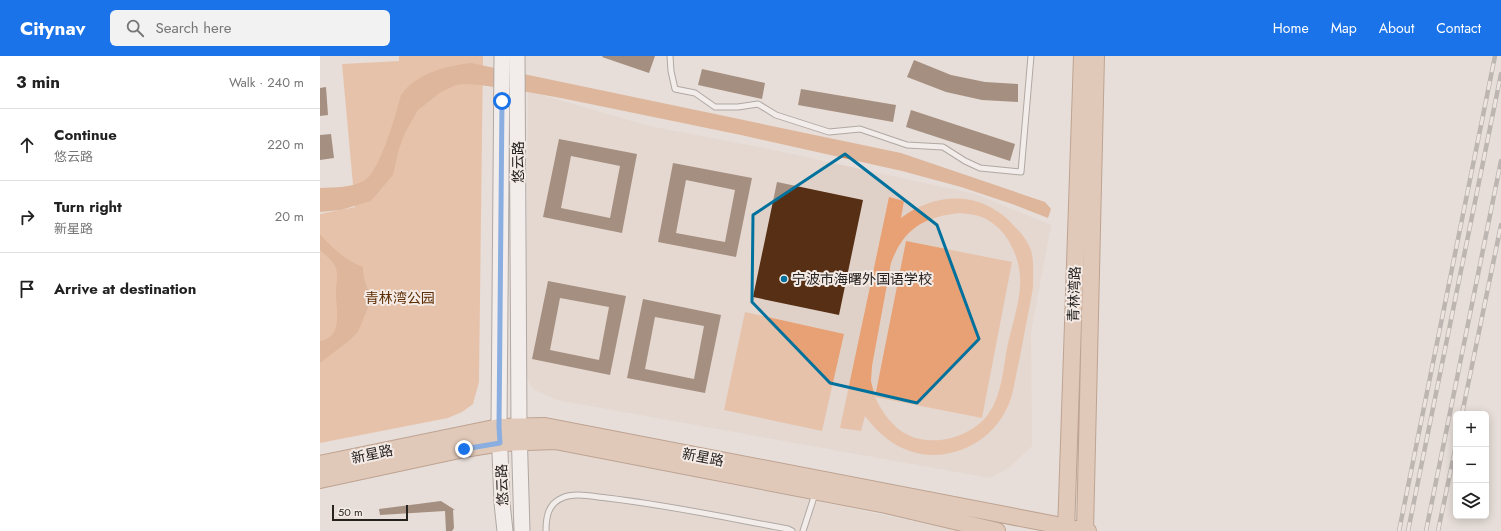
<!DOCTYPE html>
<meta charset="utf-8">
<style>
:root{--surface:#fff;--page:#f2f2f2;--text:#222;--muted:#767676;--line:#e0e0e0;--accent:#1a73e8}
body{margin:0;font-family:Jost,"Noto Sans SC",sans-serif;background:var(--page);color:var(--text)}
.controls{position:absolute;right:12px;bottom:12px;display:grid;overflow:hidden;border-radius:6px;box-shadow:0 2px 10px #0003}
.controls button{width:36px;height:36px;display:grid;place-items:center;padding:0;border:0;border-bottom:1px solid var(--line);background:var(--surface);color:var(--text);font:20px sans-serif}
.scale{position:absolute;left:12px;bottom:10px;width:76px;box-sizing:border-box;padding-left:4px;border:2px solid #252220;border-top:0;font-size:11px;line-height:14px;white-space:nowrap;color:#252220;-webkit-text-stroke:3px #f4ebe6;paint-order:stroke}
.stop{position:absolute;width:12px;height:12px;margin:-9px;border:3px solid #1a73e8;border-radius:50%;background:#fff}
.stop.end{background:#1a73e8;border-color:#fff;box-shadow:0 1px 4px #0008}
.list{margin:0;padding:0;list-style:none}
h2{display:flex;justify-content:space-between;align-items:center;height:52px;margin:0;padding:0 16px;font-size:17px}
h2 small{font-size:13px;font-weight:400;color:var(--muted)}
.list li{display:grid;grid-template-columns:26px 1fr auto;gap:12px;align-items:center;box-sizing:border-box;height:72px;padding:0 16px;border-top:1px solid var(--line)}
.list b{display:block;font-size:15px;white-space:nowrap}
.list p{margin:0;font-size:13px;white-space:nowrap;color:var(--muted)}
.list em{font-size:13px;font-style:normal;color:var(--muted)}
.icon{flex:none;width:22px;height:22px;fill:none;stroke:currentColor;stroke-width:2;stroke-linecap:round;stroke-linejoin:round}
.map{position:relative;flex:none;width:1181px;height:475px;overflow:hidden}
header{display:flex;align-items:center;gap:24px;box-sizing:border-box;height:56px;padding:0 20px;background:var(--accent);color:#fff}
header strong{font-size:19px}
nav{display:flex;gap:22px;margin-inline-start:auto;font-size:14px}
.search{width:280px;height:36px;background:var(--page);display:flex;align-items:center;gap:10px;box-sizing:border-box;padding:0 14px;border-radius:6px;color:var(--muted);font-size:15px}
main{display:flex}
aside{flex:1;background:var(--surface)}
.map>svg:first-child{display:block}
.built{fill:#e0d1c8}
.green{fill:#e7a174;fill-rule:evenodd}
.water{fill:#d18552}
.building{fill:#562f14;fill-rule:evenodd}
.lines{fill:none;stroke-linecap:round;stroke-linejoin:round}
.lane-casing{stroke:#6d6662;stroke-width:7}
.secondary-casing{stroke:#6d6662;stroke-width:17}
.primary-casing{stroke:#8a5b3c;stroke-width:18}
.lane{stroke:#fff;stroke-width:5}
.secondary{stroke:#fff;stroke-width:15}
.primary{stroke:#d9af93;stroke-width:16}
.rail-casing{stroke:#8a8480;stroke-width:4.5}
.rail{stroke:#f4ebe6;stroke-width:3;stroke-dasharray:9;stroke-linecap:butt}
.route{stroke:#1a73e8;stroke-width:5}
.marked{fill:none;stroke:#00719c;stroke-width:3;stroke-linejoin:round}
.poi-dot{fill:#00719c;stroke:#f4ebe6;stroke-width:1.5}
.labels{text-anchor:middle;dominant-baseline:central;stroke-width:4;stroke-linejoin:round;paint-order:stroke}
.street-label{font-size:14px;fill:#252220;stroke:#f4ebe6}
.poi-label{font-size:14px;fill:#252220;stroke:#f4ebe6;text-anchor:start}
.park-label{font-size:14px;fill:#5d2d03;stroke:#f4ebe6}
</style>
<header>
<strong>Citynav</strong>
<div class="search"><svg class="icon" aria-label="search" viewBox="0 0 24 24"><circle cx="10" cy="10" r="6"/><path d="M15 15l6 6"/></svg>Search here</div>
<nav><a>Home</a><a>Map</a><a>About</a><a>Contact</a></nav>
</header>
<main>
<aside>
<h2>3 min<small>Walk · 240 m</small></h2>
<ul class="list">
<li><svg class="icon" aria-label="ahead" viewBox="0 0 24 24"><path d="M12 20V5M6 11l6-6 6 6"/></svg><div><b>Continue</b><p>悠云路</p></div><em>220 m</em></li>
<li><svg class="icon" aria-label="right" viewBox="0 0 24 24"><path d="M7 20v-9h11M14 6l5 5-5 5"/></svg><div><b>Turn right</b><p>新星路</p></div><em>20 m</em></li>
<li><svg class="icon" aria-label="arrive" viewBox="0 0 24 24"><path d="M6 21V4h12l-3 4 3 4H6"/></svg><div><b>Arrive at destination</b></div></li>
</ul>
</aside>
<div class="map">
<svg width="1181" height="475" viewBox="0 0 1181 475">
<rect width="100%" height="100%" fill="#e7ded9"/>
<path class="built" d="M208 35 329 70 444 92 655 138 731 169 711 276 712 390 690 411 670 422 237 344 213 333 206 320Z
M236 392 432 432 641 475H206L204 394Z"/>
<path class="green" d="M79 0H163L159 326 153 348 142 356 128 362 0 387V158L35 151 22 8 79 5Z
M569 141 584 145 581 162C618 134 665 135 696 172 703 179 710 188 712 198 714 209 713 221 713 232 709 255 704 278 700 301 697 313 695 327 692 339 682 374 652 397 616 399 586 400 562 383 545 360L541 375 520 372ZM640 157C645 158 650 158 655 159 685 166 702 201 700 230 699 249 691 273 687 292 683 315 681 343 666 361 648 382 613 391 588 379 573 372 562 356 555 341L662 362 692 206 586 185 555 341 551 325 552 310 571 207C584 172 604 161 640 157Z
M425 256 524 278 502 375 404 354Z"/>
<path class="water" d="M151 7 581 97 725 146 731 153 728 162 692 148 641 131 582 115 421 79 241 42 202 35 160 29 144 28 136 29 121 36 98 54 85 77 79 93 73 119 51 145 21 154 0 156V132C14 131 33 132 45 124 60 115 76 57 81 39 96 17 126 10 151 7Z
M0 178C13 193 25 204 43 211 43 218 44 224 47 231 48 235 51 237 52 242L38 276 30 284 0 307V285C25 281 15 251 16 235 16 225 19 220 15 210 12 204 5 199 0 194Z"/>
<path class="building" d="M283 0H335L329 17 282 1Z
M594 4 631 19 665 26 698 28V46L662 44 626 36 587 21Z
M382 13 445 27 442 43 378 29Z
M6 31 8 59 0 60V32Z
M481 33 576 49 573 66 478 49Z
M591 54 695 88 690 105 586 71Z
M11 78 14 102 0 104V79Z
M239 83 317 98 302 177 223 161ZM251 100 300 110 290 162 241 152Z
M353 107 432 122 416 201 338 186ZM366 124 415 134 405 186 356 177Z
M457 126 543 144 519 259 433 241Z
M228 225 306 240 290 319 212 303ZM240 242 289 251 279 304 230 294Z
M323 243 401 259 385 337 307 322ZM335 261 384 270 374 323 325 313Z
M121 445 135 454H133L134 472 132 475H126L125 455 60 459 59 453Z"/>
<g class="lines">
<g class="lane-casing">
<path id="lane" d="M350 0 351 15 355 33 375 37 395 51H418L438 48 456 59 509 76 540 73 587 89 623 91 645 105 660 112 701 116 711 0
M226 475C226 461 228 448 242 442 255 436 274 441 287 442 348 449 408 462 468 473L472 475
M483 475 495 438"/>
</g>
<g class="secondary-casing">
<path id="secondary" d="M182 0 179 371 182 447 185 475
M197 0 199 371 202 475"/>
</g>
<g class="primary-casing">
<path id="primary" d="M0 408 179 371 225 370 768 475
M0 424 144 393 181 387 235 385 566 449 677 475
M746 475 762 0
M765 475 776 0"/>
</g>
<use href="#lane" class="lane"/>
<use href="#secondary" class="secondary"/>
<use href="#primary" class="primary"/>
<g class="rail-casing">
<path id="rail" d="M1142 358 1181 169
M1079 475 1175 0
M1088 475 1181 18
M1106 475 1181 105
M1118 475 1136 389"/>
</g>
<use href="#rail" class="rail"/>
</g>
<g class="lines">
<path class="route" d="M144 393 180 387 179 371 182 45"/>
</g>
<path d="M0 0H1181V475H0ZM525 98 617 169 659 283 597 347 510 327 432 246 433 159Z" fill="#e7ded9" fill-opacity=".55" fill-rule="evenodd"/>
<path class="marked" d="M525 98 617 169 659 283 597 347 510 327 432 246 433 159Z"/>
<circle class="poi-dot" cx="464" cy="223" r="4"/>
<g class="labels">
<g class="street-label">
<text transform="translate(198 106) rotate(-90)">悠云路</text>
<text transform="translate(754 238) rotate(-88)">青林湾路</text>
<text transform="translate(52 398) rotate(-12)">新星路</text>
<text transform="translate(383 401) rotate(11)">新星路</text>
<text transform="translate(182 429) rotate(-92)">悠云路</text>
</g>
<g class="poi-label">
<text x="472" y="223">宁波市海曙外国语学校</text>
</g>
<g class="park-label">
<text x="80" y="242">青林湾公园</text>
</g>
</g>
</svg>
<div class="controls">
<button>+</button>
<button>−</button>
<button><svg class="icon" aria-label="layers" viewBox="0 0 24 24"><path d="M12 4l9 5-9 5-9-5zM3 14l9 5 9-5"/></svg></button>
</div>
<div class="scale">50 m</div>
<div class="stop" style="left:182px;top:45px"></div>
<div class="stop end" style="left:144px;top:393px"></div>
</div>
</main>
